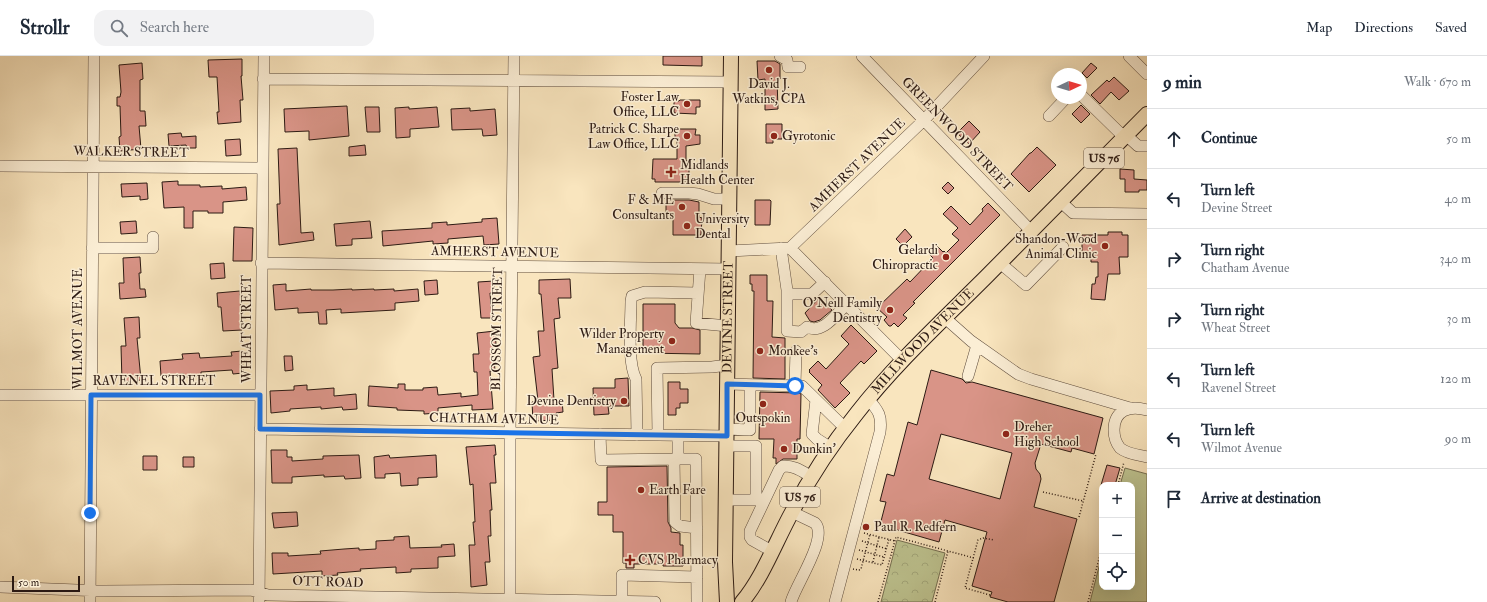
<!DOCTYPE html>
<meta charset="utf-8">
<style>
:root{--surface:#fff;--page:#f2f2f3;--text:#1f2937;--muted:#747a83;--line:#e0e1e3}
body{margin:0;font-family:"IM FELL Double Pica",serif;background:var(--page);color:var(--text)}
.controls{position:absolute;right:12px;bottom:12px;display:grid;overflow:hidden;border-radius:8px;box-shadow:0 4px 16px #0002}
.controls button{width:36px;height:36px;display:grid;place-items:center;padding:0;border:0;border-bottom:1px solid var(--line);background:var(--surface);color:var(--text);font:20px sans-serif}
.compass{position:absolute;left:1051px;top:12px;width:36px;height:36px;border-radius:50%;background:var(--surface);box-shadow:0 4px 16px #0002;rotate:86deg}
.scale{position:absolute;left:12px;bottom:10px;width:68px;box-sizing:border-box;padding-left:4px;border:2px solid #2c1a13;border-top:0;font-size:11px;line-height:14px;white-space:nowrap;color:#2c1a13;-webkit-text-stroke:3px #fbeed5;paint-order:stroke}
.stop{position:absolute;width:12px;height:12px;margin:-9px;border:3px solid #1a73e8;border-radius:50%;background:#fff}
.stop.end{background:#1a73e8;border-color:#fff;box-shadow:0 1px 4px #0008}
.list{margin:0;padding:0;list-style:none}
h2{display:flex;justify-content:space-between;align-items:center;height:52px;margin:0;padding:0 16px;font-size:17px}
h2 small{font-size:13px;font-weight:400;color:var(--muted)}
.list li{display:grid;grid-template-columns:26px 1fr auto;gap:12px;align-items:center;box-sizing:border-box;height:60px;padding:0 16px;border-top:1px solid var(--line)}
.list b{display:block;font-size:15px;white-space:nowrap}
.list p{margin:0;font-size:13px;white-space:nowrap;color:var(--muted)}
.list em{font-size:13px;font-style:normal;color:var(--muted)}
.icon{flex:none;width:22px;height:22px;fill:none;stroke:currentColor;stroke-width:2;stroke-linecap:round;stroke-linejoin:round}
.map{position:relative;flex:none;width:1147px;height:546px;overflow:hidden}
header{display:flex;align-items:center;gap:24px;box-sizing:border-box;height:56px;padding:0 20px;background:var(--surface);border-bottom:1px solid var(--line)}
header strong{font-size:19px}
nav{display:flex;gap:22px;margin-inline-start:auto;font-size:14px}
.search{width:280px;height:36px;background:var(--page);display:flex;align-items:center;gap:10px;box-sizing:border-box;padding:0 14px;border-radius:12px;color:var(--muted);font-size:15px}
main{display:flex}
aside{flex:1;background:var(--surface)}
.map>svg:first-child{display:block}
.grass{fill:#bec491;stroke:#756f52}
.forest{fill:url(#forest-crowns);stroke:#756f52}
.building{fill:#d99487;stroke:#2c1a13;fill-rule:evenodd}
.lines{fill:none;stroke-linecap:round;stroke-linejoin:round}
.minor-casing{stroke:#5f4d3e;stroke-width:12}
.major-casing{stroke:#2c1a13;stroke-width:16}
.path{stroke:#2c1a13;stroke-width:1.5;stroke-dasharray:1 2;stroke-linecap:butt}
.minor{stroke:#fbeed5;stroke-width:11}
.major{stroke:#f9e5be;stroke-width:14}
.route{stroke:#1a73e8;stroke-width:5}
.poi-dot{fill:#8f2418;stroke:#fbeed5;stroke-width:1.5}
.labels{text-anchor:middle;dominant-baseline:central;stroke-width:3;stroke-linejoin:round;paint-order:stroke}
.shield{fill:#fbeed5;stroke:#6a5a4d;stroke-width:1}
.shield-label{font-size:12px;font-weight:bold;fill:#2c1a13}
.poi-label{font-size:13px;fill:#2c1a13;stroke:#fbeed5;text-anchor:start}
.street-label{font-size:13px;fill:#2c1a13;stroke:#fbeed5}
</style>
<header>
<strong>Strollr</strong>
<div class="search"><svg class="icon" aria-label="search" viewBox="0 0 24 24"><circle cx="10" cy="10" r="6"/><path d="M15 15l6 6"/></svg>Search here</div>
<nav><a>Map</a><a>Directions</a><a>Saved</a></nav>
</header>
<main>
<div class="map">
<svg width="1147" height="546" viewBox="0 0 1147 546">
<defs>
<pattern id="forest-crowns" width="20" height="18" patternUnits="userSpaceOnUse"><rect width="20" height="18" fill="#bec491"/><path d="M2 6a3 3 0 1 1 6 0M12 15a3 3 0 1 1 6 0" fill="none" stroke="#a3a87c"/></pattern>
</defs>
<rect width="100%" height="100%" fill="#f9e5be"/>
<filter id="stains"><feTurbulence type="fractalNoise" baseFrequency=".005" numOctaves="4"/><feColorMatrix values="0 0 0 0 .2 0 0 0 0 .09 0 0 0 0 .02 0 0 0 .5 -.17"/></filter>
<radialGradient id="worn" r=".72"><stop offset=".6" stop-color="#630" stop-opacity="0"/><stop offset="1" stop-color="#630" stop-opacity=".3"/></radialGradient>
<path class="grass" d="M1125 412 1147 418V546H1090L1102 499V531H1132V429H1120Z"/>
<path class="forest" d="M897 484 945 497 932 546H881Z"/>
<path class="building" d="M663 0H702V10L663 9Z
M242 3V20H241L243 44H240L241 66 218 68 217 56H219L217 21H209L208 4Z
M757 5H775L780 8V23H777L778 53 765 54V23L758 24Z
M142 7 143 23 140 24V55H145L146 70H139L141 93 120 95 119 81 121 80 120 50H117V41H120L121 36 119 9Z
M1091 7 1097 12 1087 22 1082 17Z
M1114 21 1129 35 1119 44 1111 36 1100 48 1091 39 1107 24 1109 26Z
M680 44H700V51H696V58L674 57V45H679Z
M1081 49 1090 58 1081 67 1072 58Z
M347 50 349 80 309 84V75L285 76 284 53Z
M365 51H379L380 76H367Z
M409 51V53L437 51 439 71 410 73V81L396 82 395 52Z
M470 52V55L495 53 497 79 483 80 482 73 452 74 451 53Z
M969 65 980 76 969 88 957 77Z
M766 68H782V83H773V87H766Z
M675 73H696L695 79H700V88L686 90V105H689V123H685V126H655V123H652L653 103H677V82H675Z
M181 77 182 81 196 80V92H187L186 89 169 90 168 78Z
M240 83 241 99 226 100 225 84Z
M365 89 366 99 349 100V91Z
M1037 91 1056 109 1029 136 1011 118 1030 97H1031Z
M297 92 301 177 313 176 314 184 279 189 277 148H280L278 93Z
M1120 113 1134 114V123L1147 124V134H1139V136H1125V123H1120Z
M178 125V129H200V131L222 130V133L246 131 247 144 223 146V157H208V155H193V172H184V151L164 152 162 126Z
M948 126 954 132 948 138 942 132Z
M147 127 148 143 140 144V140L122 141 121 128Z
M666 144H689L699 146V161L702 162 701 179H673V159H666Z
M755 144H770L771 145 770 169H755Z
M988 147 1000 159 913 246 915 247 903 259 907 262 898 271 894 267 891 270H889L884 264 887 261 877 252 907 223 910 226 933 202 929 198 937 190 943 196 944 195 946 197 959 184 952 178 958 172 943 158 951 150 970 169 983 155 982 153Z
M497 162 499 188 484 189 483 180 448 183V187L433 188V185L383 190 382 175 432 172V167L447 166V169L482 166V163Z
M136 165 137 177 121 178 120 166Z
M370 165 372 182 352 183V189L336 190 334 168Z
M234 171 253 172 252 205H233Z
M905 173 912 181 903 190 896 183Z
M1108 176H1122V179H1128V201H1119L1120 218H1108L1105 244 1091 243 1092 228H1095L1096 221H1098V206H1091V202H1082V179H1108Z
M140 201 141 217H139L140 233H145L146 241 120 243 119 227H124L123 202Z
M224 207 225 222 211 223 210 208Z
M750 219H767V245H773L772 281 785 282V323L753 322 754 235H752V228H750Z
M570 223 571 242H558L560 262 554 263 558 312 552 313 554 344H562L563 356 556 357V364L533 365 532 346 538 345 533 301 540 300 538 275H544L541 238H539V224Z
M437 224 438 238 425 239 424 225Z
M494 225 495 237H490L492 262H481L478 226Z
M286 228V235L311 233V234H333L352 233V234L374 233V234L394 233V235L418 233 419 245 395 247V254L341 257V253L326 254 327 268H319L318 256 298 257V252L275 254 273 229Z
M240 235 242 274 223 275 221 251H218L217 237Z
M819 242 832 254 820 264 814 266 810 265 805 257Z
M643 248H675V267L679 272H692L700 274V298L643 297Z
M139 261 140 282H137L141 324 122 326 121 290H126L124 262Z
M851 269 877 295 864 308 861 305 840 327 850 337 835 352 818 334 822 329 809 316 810 315 809 314 818 305 826 313 849 288 841 280Z
M495 275 496 288H493L495 315H490L493 353 472 354V349L438 352V357L424 358V355L397 354V352L368 350 369 330 398 332V328H405V334H423V332L437 331 438 339 461 337V341L478 339 477 316H474L473 298H479L477 277Z
M242 295 243 317 233 318 232 314 201 316V320L184 321V318L161 320 160 305 183 303 182 298 199 297 200 302 232 300 231 296Z
M284 300H292L293 314 285 315Z
M931 314 962 323 966 327 972 326 1103 362 1094 398 1072 392 1071 396 1041 388 1035 407 1036 413 1040 418 1041 423 1034 451 1077 463 1054 546H1008L990 541 992 536 972 530 987 476 945 464 939 486 880 469 886 446 880 445 887 418 894 420 908 366 917 369ZM941 378 1012 397 1000 443 929 423Z
M628 322 629 350H608L609 358 594 359 593 332H615V323Z
M668 326H680V333H688V347H680V352H676V359H668Z
M307 329V334L334 332V340L356 338 357 353 343 354 342 351 321 353V351L290 353V355L271 357 270 335 294 334V330Z
M760 336 799 337 801 338 800 383H797V403H783L776 408V402H773L774 383H759Z
M495 389 496 399H494L496 427H490L492 454H490L491 480H488L490 506H485L487 529 471 531 469 489H475L473 466H475L473 428 470 429 466 391Z
M271 394H287V401H292V405L323 403V400L359 399 361 422 345 423 344 420 324 421V419L292 421V427H272Z
M389 399 390 402 436 399 437 421 418 422V429L401 430 400 417 385 418V422H375L374 401Z
M143 400H157V414H143Z
M183 401H194V411H183Z
M1107 409 1120 412 1115 429H1101Z
M667 410 668 466 671 472V476L680 477V489H683V510H663V508H634V512H626V507H623V476H613V459H598V446H607V411Z
M297 456 298 470 274 472 272 457Z
M409 480 410 492 442 491 441 489 454 488 455 500 438 501V512L411 513V516L396 517V511L360 513 361 515 337 517 338 519 322 520V515L273 518 272 497H288V500L321 498 320 495 344 493 359 492V494L376 493V485L394 484V481Z"/>
<g class="lines">
<g class="minor-casing">
<path id="minor" d="M780 0 787 4 788 11H800
M862 0 1031 175
M1129 0 1147 18
M263 23 731 26
M1081 39 1124 81
M1049 60 1066 42
M1126 79 1138 90H1147
M0 110 263 112
M662 137H689L698 138 714 143H730
M1061 146 1073 157 1147 158
M92 192H153V181
M781 192 787 234V275L801 276 807 271C823 279 836 258 847 248
M790 192 903 305
M729 195 790 192 924 64 984 0
M261 207 729 213
M1000 207 1026 229 1063 191
M700 213 696 267 728 270
M787 238H812L825 226
M945 262 971 285 1018 318 1031 323 1130 352
M968 320 977 289
M727 328 802 330 845 372
M795 329 796 295
M0 339H260
M816 344 812 378 817 383 831 392
M1147 354C1130 349 1114 354 1114 374 1114 380 1116 387 1120 392 1127 398 1139 399 1147 401
M260 373 727 380
M727 373 750 374V329
M600 378 601 404 678 403V379
M637 379 636 323C627 306 631 265 631 245L632 240 645 236 698 237
M658 379 657 312 712 311 728 309
M674 403 675 466 680 470 697 472
M678 403H696L697 546
M726 444H756V390H727
M772 495 752 484 750 481V475L779 414 783 410C794 409 803 416 812 421
M0 531 103 535 251 534 268 539 655 546
M622 545V519L697 521
M90 546 94 0
M259 546 264 0
M510 546V377L514 0
M791 546C795 530 829 481 815 467L792 456
M835 546 880 376C882 360 879 355 868 343"/>
</g>
<g class="major-casing">
<g id="major">
<path id="s1" d="M727 546 725 506 731 0"/>
<path id="s2" d="M742 546C763 521 776 485 792 456 810 421 832 388 857 357 895 308 943 264 987 220 1041 166 1094 112 1147 58"/>
</g>
</g>
<path class="path" d="M1118 429 1124 406
M1043 436 1083 445
M1079 461 1096 398
M864 477 895 485
M862 485 887 493
M859 494 884 501
M857 503 882 509 889 483
M873 506 879 481
M853 513 859 514 861 513 870 478
M990 539 965 532 978 484 983 482 994 484
M878 546 896 481 974 502
M935 546 948 495
M1088 546 1102 491"/>
<use href="#minor" class="minor"/>
<use href="#major" class="major"/>
</g>
<g class="lines">
<path class="route" d="M90 457 91 339H260V373L727 380V328L795 330"/>
</g>
<g class="poi-dot">
<circle cx="769" cy="14" r="4"/>
<circle cx="687" cy="48" r="4"/>
<circle cx="687" cy="80" r="4"/>
<circle cx="774" cy="80" r="4"/>
<path d="M669 110h4v4h4v4h-4v4h-4v-4h-4v-4h4z"/>
<circle cx="682" cy="151" r="4"/>
<circle cx="687" cy="170" r="4"/>
<circle cx="1105" cy="190" r="4"/>
<circle cx="946" cy="201" r="4"/>
<circle cx="890" cy="254" r="4"/>
<circle cx="672" cy="285" r="4"/>
<circle cx="760" cy="295" r="4"/>
<circle cx="624" cy="345" r="4"/>
<circle cx="763" cy="348" r="4"/>
<circle cx="1006" cy="378" r="4"/>
<circle cx="784" cy="393" r="4"/>
<circle cx="641" cy="434" r="4"/>
<circle cx="866" cy="471" r="4"/>
<path d="M628 498h4v4h4v4h-4v4h-4v-4h-4v-4h4z"/>
</g>
<g class="labels">
<g class="shield">
<rect x="1084" y="92" width="40" height="20" rx="3"/>
<rect x="780" y="431" width="40" height="20" rx="3"/>
</g>
<g class="shield-label">
<text x="1104" y="102">US 76</text>
<text x="800" y="441">US 76</text>
</g>
<g class="poi-label">
<text x="769" y="28" text-anchor="middle">David J.<tspan x="769" dy="15">Watkins, CPA</tspan></text>
<text x="679" y="41" text-anchor="end">Foster Law<tspan x="679" dy="15">Office, LLC</tspan></text>
<text x="679" y="73" text-anchor="end">Patrick C. Sharpe<tspan x="679" dy="15">Law Office, LLC</tspan></text>
<text x="782" y="80">Gyrotonic</text>
<text x="680" y="109">Midlands<tspan x="680" dy="15">Health Center</tspan></text>
<text x="674" y="144" text-anchor="end">F &amp; ME<tspan x="674" dy="15">Consultants</tspan></text>
<text x="695" y="163">University<tspan x="695" dy="15">Dental</tspan></text>
<text x="1097" y="183" text-anchor="end">Shandon-Wood<tspan x="1097" dy="15">Animal Clinic</tspan></text>
<text x="938" y="194" text-anchor="end">Gelardi<tspan x="938" dy="15">Chiropractic</tspan></text>
<text x="882" y="247" text-anchor="end">O'Neill Family<tspan x="882" dy="15">Dentistry</tspan></text>
<text x="664" y="278" text-anchor="end">Wilder Property<tspan x="664" dy="15">Management</tspan></text>
<text x="768" y="295">Monkee's</text>
<text x="616" y="345" text-anchor="end">Devine Dentistry</text>
<text x="763" y="362" text-anchor="middle">Outspokin</text>
<text x="1014" y="371">Dreher<tspan x="1014" dy="15">High School</tspan></text>
<text x="792" y="393">Dunkin'</text>
<text x="649" y="434">Earth Fare</text>
<text x="874" y="471">Paul R. Redfern</text>
<text x="638" y="504">CVS Pharmacy</text>
</g>
<g class="street-label">
<text transform="translate(957 78) rotate(46)">GREENWOOD STREET</text>
<text transform="translate(131 96) rotate(1)">WALKER STREET</text>
<text transform="translate(857 109) rotate(-44)">AMHERST AVENUE</text>
<text transform="translate(495 196) rotate(1)">AMHERST AVENUE</text>
<text stroke="none"><textPath href="#s1" startOffset="285">DEVINE STREET</textPath></text>
<text transform="translate(78 273) rotate(-90)">WILMOT AVENUE</text>
<text transform="translate(247 273) rotate(-90)">WHEAT STREET</text>
<text transform="translate(497 273) rotate(-89)">BLOSSOM STREET</text>
<text stroke="none"><textPath href="#s2" startOffset="319">MILLWOOD AVENUE</textPath></text>
<text x="154" y="325">RAVENEL STREET</text>
<text transform="translate(494 363) rotate(1)">CHATHAM AVENUE</text>
<text transform="translate(328 526) rotate(2)">OTT ROAD</text>
</g>
</g>
<rect width="100%" height="100%" filter="url(#stains)"/>
<rect width="100%" height="100%" fill="url(#worn)"/>
</svg>
<div class="controls">
<button>+</button>
<button>−</button>
<button><svg class="icon" aria-label="locate" viewBox="0 0 24 24"><circle cx="12" cy="12" r="6"/><path d="M12 2v4M12 18v4M2 12h4M18 12h4"/></svg></button>
</div>
<svg class="compass" viewBox="-18 -18 36 36"><path d="M0-13l5 13h-10z" fill="#e53935"/><path d="M0 13l5-13h-10z" fill="#747a83"/></svg>
<div class="scale">50 m</div>
<div class="stop" style="left:795px;top:330px"></div>
<div class="stop end" style="left:90px;top:457px"></div>
</div>
<aside>
<h2>9 min<small>Walk · 670 m</small></h2>
<ul class="list">
<li><svg class="icon" aria-label="ahead" viewBox="0 0 24 24"><path d="M12 20V5M6 11l6-6 6 6"/></svg><div><b>Continue</b></div><em>50 m</em></li>
<li><svg class="icon" aria-label="left" viewBox="0 0 24 24"><path d="M17 20v-9H6M10 6l-5 5 5 5"/></svg><div><b>Turn left</b><p>Devine Street</p></div><em>40 m</em></li>
<li><svg class="icon" aria-label="right" viewBox="0 0 24 24"><path d="M7 20v-9h11M14 6l5 5-5 5"/></svg><div><b>Turn right</b><p>Chatham Avenue</p></div><em>340 m</em></li>
<li><svg class="icon" aria-label="right" viewBox="0 0 24 24"><path d="M7 20v-9h11M14 6l5 5-5 5"/></svg><div><b>Turn right</b><p>Wheat Street</p></div><em>30 m</em></li>
<li><svg class="icon" aria-label="left" viewBox="0 0 24 24"><path d="M17 20v-9H6M10 6l-5 5 5 5"/></svg><div><b>Turn left</b><p>Ravenel Street</p></div><em>120 m</em></li>
<li><svg class="icon" aria-label="left" viewBox="0 0 24 24"><path d="M17 20v-9H6M10 6l-5 5 5 5"/></svg><div><b>Turn left</b><p>Wilmot Avenue</p></div><em>90 m</em></li>
<li><svg class="icon" aria-label="arrive" viewBox="0 0 24 24"><path d="M6 21V4h12l-3 4 3 4H6"/></svg><div><b>Arrive at destination</b></div></li>
</ul>
</aside>
</main>
